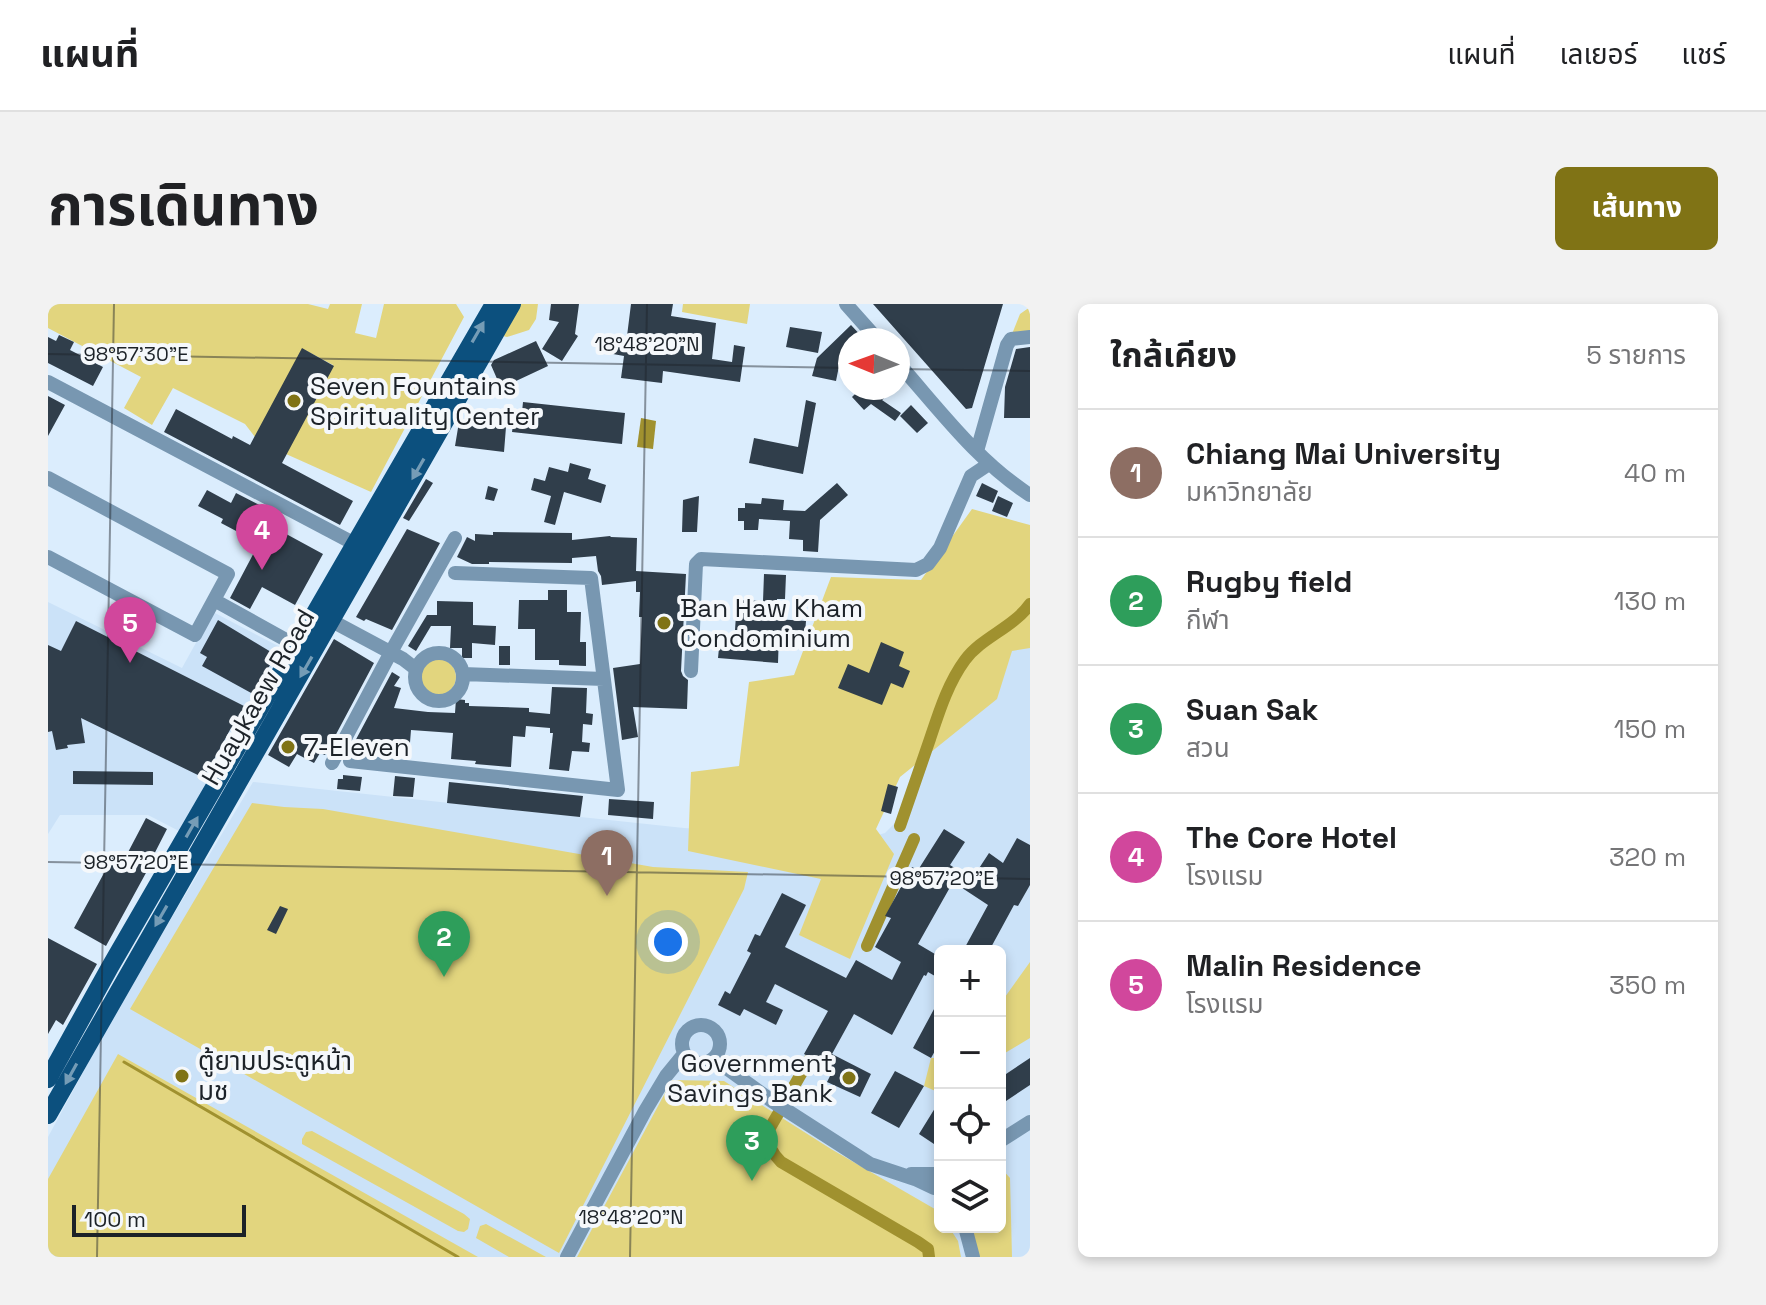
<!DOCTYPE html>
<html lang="th">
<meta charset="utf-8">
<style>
:root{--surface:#fff;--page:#f2f2f2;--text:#202124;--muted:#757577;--line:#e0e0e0;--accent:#807315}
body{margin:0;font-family:"Space Grotesk","Noto Sans Thai",sans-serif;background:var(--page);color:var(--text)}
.controls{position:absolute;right:24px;bottom:24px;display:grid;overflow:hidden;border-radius:12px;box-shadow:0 4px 12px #0003}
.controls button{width:72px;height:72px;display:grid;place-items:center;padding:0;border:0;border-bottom:2px solid var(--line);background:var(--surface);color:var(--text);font:40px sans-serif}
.compass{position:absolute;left:790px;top:24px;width:72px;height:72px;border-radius:50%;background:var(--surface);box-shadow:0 4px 12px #0003;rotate:271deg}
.scale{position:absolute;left:24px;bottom:20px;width:174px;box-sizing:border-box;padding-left:8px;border:4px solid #1c2228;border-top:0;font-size:22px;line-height:28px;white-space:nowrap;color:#1c2228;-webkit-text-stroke:6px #f5f8fb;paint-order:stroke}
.you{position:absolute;left:620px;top:638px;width:28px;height:28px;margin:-20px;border:6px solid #fff;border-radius:50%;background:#1a73e8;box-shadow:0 0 0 12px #1a73e833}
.badge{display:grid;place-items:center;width:52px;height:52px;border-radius:50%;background:var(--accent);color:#fff;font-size:26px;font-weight:700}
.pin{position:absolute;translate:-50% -66px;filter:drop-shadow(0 2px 4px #0008)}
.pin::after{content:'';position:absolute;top:42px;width:28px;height:24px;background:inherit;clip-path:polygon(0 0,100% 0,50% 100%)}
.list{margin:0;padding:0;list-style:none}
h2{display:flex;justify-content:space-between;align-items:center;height:104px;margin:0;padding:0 32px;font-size:34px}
h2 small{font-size:26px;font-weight:400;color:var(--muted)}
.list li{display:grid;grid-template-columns:52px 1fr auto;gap:24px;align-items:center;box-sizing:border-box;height:128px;padding:0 32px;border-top:2px solid var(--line)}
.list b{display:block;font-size:30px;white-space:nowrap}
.list p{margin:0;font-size:26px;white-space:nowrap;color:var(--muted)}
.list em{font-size:26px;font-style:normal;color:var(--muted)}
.icon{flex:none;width:44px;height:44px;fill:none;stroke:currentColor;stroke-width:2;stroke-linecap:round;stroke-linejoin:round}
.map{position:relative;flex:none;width:982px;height:953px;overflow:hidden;border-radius:12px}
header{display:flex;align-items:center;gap:48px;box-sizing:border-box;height:112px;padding:0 40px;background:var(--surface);border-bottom:2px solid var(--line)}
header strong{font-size:38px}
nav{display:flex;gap:44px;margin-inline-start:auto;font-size:28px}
.intro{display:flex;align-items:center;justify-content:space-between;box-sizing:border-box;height:192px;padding:0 48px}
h1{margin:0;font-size:56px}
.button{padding:20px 36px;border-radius:12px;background:var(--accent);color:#fff;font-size:28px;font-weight:700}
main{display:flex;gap:48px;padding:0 48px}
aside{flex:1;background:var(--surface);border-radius:12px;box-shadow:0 4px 12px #0003}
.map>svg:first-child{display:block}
.built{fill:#cbe2f8;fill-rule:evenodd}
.green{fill:#e2d57e}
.water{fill:#a0912f}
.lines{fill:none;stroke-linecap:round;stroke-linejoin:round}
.stream{stroke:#a0912f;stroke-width:3}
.canal{stroke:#a0912f;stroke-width:12}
.building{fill:#303e4b}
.minor{stroke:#7897b1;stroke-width:14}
.major{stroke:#0c507e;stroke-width:18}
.oneway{fill:#759cb6}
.ticks{fill:none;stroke:#1c2228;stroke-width:2;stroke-opacity:0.45}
.poi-dot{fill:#807315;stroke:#f5f8fb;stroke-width:3}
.labels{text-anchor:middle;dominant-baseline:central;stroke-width:8;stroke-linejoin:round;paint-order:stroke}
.poi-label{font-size:26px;fill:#1c2228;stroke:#f5f8fb;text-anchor:start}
.street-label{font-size:26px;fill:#1c2228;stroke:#f5f8fb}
.ticks-label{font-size:20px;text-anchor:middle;fill:#1c2228;stroke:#f5f8fb;stroke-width:8;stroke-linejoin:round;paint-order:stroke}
</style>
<header>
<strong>แผนที่</strong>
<nav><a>แผนที่</a><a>เลเยอร์</a><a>แชร์</a></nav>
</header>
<div class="intro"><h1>การเดินทาง</h1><a class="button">เส้นทาง</a></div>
<main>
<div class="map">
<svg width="982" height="953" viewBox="0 0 982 953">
<rect width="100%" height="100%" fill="#dbedfd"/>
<path class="built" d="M0 298 134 364 165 308 234 344 131 527 100 511H12L0 530Z
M982 319V953H0V833L72 700 205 478 636 524 809 537 837 529 859 507 878 435ZM892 647H952V923H892Z"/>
<path class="green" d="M0 0H260L280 5 282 0H314L307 29 328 34 336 0H408L416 13 323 188 238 150 285 61 255 45 207 133 197 120 125 84 104 121 76 104 93 73 0 24Z
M469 0H490L488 15 481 26 459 33 451 31Z
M635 0H702L699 20 634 8Z
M982 3V30H964L972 10Z
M924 205 982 221V344L964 347 949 395 852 473 828 525 846 550 802 655 751 631 773 575 640 547 643 468 691 462 701 378 746 371 783 273 873 276Z
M372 373a18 18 0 1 1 36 0a18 18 0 1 1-36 0Z
M204 499 236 503 275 505 605 563 700 568 696 585 511 949 82 705Z
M982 658V734L952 752V700Z
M70 750 430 953H0V875Z
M883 754H892V789L876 782Z
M624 776 676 777 783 845 892 908V923H901L910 937 913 953H529Z
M264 827 416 910 422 915 420 925 416 928 410 927 254 840V835L258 828Z
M952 863 962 874 964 953H929L922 923H952Z
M438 920 498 953H461L428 934 432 922Z"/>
<path class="water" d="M593 114 608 117 605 145 589 143Z"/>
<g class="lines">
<path class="stream" d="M76 758 410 953"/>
<path class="canal" d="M852 522C862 493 872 464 882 435 891 408 900 379 917 356 934 333 965 324 982 300
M819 642 866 535
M761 756 719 829C720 841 724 849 733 858L870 938 880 945 881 953"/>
</g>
<path class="building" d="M503 0H531L527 30 530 32 514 57 494 45 511 18 501 16Z
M583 0H625L623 12 668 19 664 55 684 58 686 41 697 43 692 78 615 67 614 79 573 74 576 52 554 48 556 37 578 40Z
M825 0H955L924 104 918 105Z
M803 21 817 36H802V74L791 62 788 77 764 72 769 54Z
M742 23 774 28 770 49 738 43Z
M11 31 26 38 22 46 55 63 45 82 0 59V33L8 37Z
M488 37 500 62 453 84 443 61 446 56Z
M982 43V114H956L957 83 968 45Z
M254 44 286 62 234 159 305 197 292 221 116 128 128 105 184 135 185 132 202 141Z
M823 84H847L834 96 853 109 847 117 823 100 816 106 804 93 812 85 817 90Z
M0 92 17 101 0 132Z
M758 96 768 99 755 170 701 159 706 134 750 143Z
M475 98 577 109 574 140 464 128 467 107 474 108Z
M863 101 880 119 869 129 852 112Z
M411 118 458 123 456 148 407 142Z
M522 159 543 165 540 175 558 181 553 199 516 188 507 221 496 218 503 192 483 186 486 174 497 177 501 163 520 168Z
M378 175 385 179 361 217 355 214Z
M789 179 800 191 772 216 770 248 755 247V236L741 235 742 217 711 215 710 226H696V217H690V204H697V199L713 200 714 194 736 196 735 206 757 207Z
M934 179 950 187 945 199 928 192Z
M440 182 450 185 446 197 437 195Z
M159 186 183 199 188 189 235 213 229 225 275 250 247 301 214 283 202 305 182 294 211 239 173 219 175 215 150 202Z
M651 192 649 228H634L635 196Z
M950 192 965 199 959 213 944 207Z
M359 225 392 239 344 326 318 315 316 317 308 313Z
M445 228 524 229V236L562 232 563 233 589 234 588 267 638 270 633 367 635 372 640 376 639 405 585 403 590 433 574 436 565 364 592 360 594 313H591L592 288H588V277L554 281 553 272 550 267 548 252 524 254V259L441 258V260H424L409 253 419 233 427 237V230L445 231Z
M716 270 738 271 737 295H729L728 315 758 317 757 330 731 329 730 359 670 354 671 344 698 346 699 327 687 326 689 296 715 297Z
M500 286H519V308H533L532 338H538V362L511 361V356H487V325H470L471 296H500Z
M389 297 425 298V321L448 322 447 341 424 339V354H414V344H402L403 322H383L368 347 360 342 379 311H389Z
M170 316 228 351 205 390 154 362 159 353 152 349Z
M28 317 198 403 186 426 183 424 156 474 33 414 37 439 19 441 20 444 8 446 4 427 0 428V341L13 347Z
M286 335 326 359 277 451 272 449 266 459 249 450 241 463 220 451Z
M833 338 856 348 851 362 862 367 855 384 843 379 834 401 790 384 800 360 821 369Z
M451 342H462V361H451Z
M344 368 352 373 346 382 353 384 346 404 380 408 407 409 408 395 417 396V399H421V402L481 404V408L502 410 504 383 539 384 538 409 545 410 544 421 535 420 534 438 542 439 541 448 524 447 521 467 501 465 505 429H502V424L478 422 477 433 465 432 463 463 427 460 428 457 403 455 405 429 363 426 361 451 304 447 306 442 305 441Z
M25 467 105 468V481L25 480Z
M295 471 314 473 312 487 289 485 290 475H295Z
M347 472 367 474 365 493 345 492Z
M401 478 535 492 532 513 399 499Z
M840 480 850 483 843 510 833 507Z
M561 495 606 498 605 515 560 511Z
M98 514 119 525 98 566 99 567 58 642 26 624 67 549 77 554Z
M896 525 917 538 902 561 924 575 941 549 955 559 969 534 982 541V581L970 602 966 601 941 647H915L940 601 905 578 870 640 892 653V675L880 668 878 672 876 671 844 731 806 710 784 750 823 770 812 793 779 778 785 766 756 750 780 707 727 680 718 698 735 706 728 721 696 705 692 712 670 701 677 687 682 690 703 649 699 647 707 630 712 632 734 589 758 601 737 643 798 674 808 656 844 676 853 658 827 643 843 614 837 612 864 563 870 566Z
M232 602 240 605 228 630 219 626Z
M0 634 49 660 15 721 8 716 0 730Z
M892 694V738L883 754 865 744Z
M982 754V781L952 801V774Z
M847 767 876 782 851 824 823 809Z
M892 796V844L871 830Z"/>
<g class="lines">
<path class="minor" d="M798 0 830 36
M850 59C891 105 929 157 982 191
M0 78 307 240
M929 147 959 41 963 35 982 33
M0 174 180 270 147 331 0 253
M166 296 249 342
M284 317 355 355 368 365
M367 373a24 24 0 1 1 48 0a24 24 0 1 1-48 0Z
M643 367 648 260 653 255 868 266 880 260 892 244 923 172 941 160
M415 370 556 375
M302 457 570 486 543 274 407 269
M284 459 343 348 407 234
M634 740a19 19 0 1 1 38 0a19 19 0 1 1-38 0Z
M666 755 724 797 822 860 867 875 886 884
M952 837 982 818
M863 870H892
M917 923 925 953
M519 953 597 807 618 772 636 750"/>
<path class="major" d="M0 775 62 663 446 0
M0 811 464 0"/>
</g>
<defs><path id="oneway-solid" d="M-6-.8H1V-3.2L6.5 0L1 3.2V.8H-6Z" transform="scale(2)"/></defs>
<g class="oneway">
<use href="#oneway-solid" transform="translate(430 28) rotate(-60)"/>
<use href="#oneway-solid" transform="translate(370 165) rotate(120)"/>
<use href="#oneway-solid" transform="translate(258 363) rotate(120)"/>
<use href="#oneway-solid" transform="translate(144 523) rotate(-60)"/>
<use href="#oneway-solid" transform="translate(113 612) rotate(120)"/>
<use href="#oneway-solid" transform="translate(23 770) rotate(119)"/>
</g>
<path class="ticks" d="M0 50 802 64M850 65 982 67M0 558 982 575M49 953 66 0M582 953 599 0"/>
<g class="poi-dot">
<circle cx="246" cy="97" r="8"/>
<circle cx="616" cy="319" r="8"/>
<circle cx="240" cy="443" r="8"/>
<circle cx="134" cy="772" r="8"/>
<circle cx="801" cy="774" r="8"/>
</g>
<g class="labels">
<g class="poi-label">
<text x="262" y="82">Seven Fountains<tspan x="262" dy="30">Spirituality Center</tspan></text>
<text x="632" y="304">Ban Haw Kham<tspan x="632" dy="30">Condominium</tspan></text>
<text x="256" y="443">7-Eleven</text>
<text x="150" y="757">ตู้ยามประตูหน้า<tspan x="150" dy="30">มช</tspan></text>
<text x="785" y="759" text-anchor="end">Government<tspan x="785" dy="30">Savings Bank</tspan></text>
</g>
<g class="street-label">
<text transform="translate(210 393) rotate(-60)">Huaykaew Road</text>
</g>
</g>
<g class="ticks-label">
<text x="599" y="47">18°48'20"N</text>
<text x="88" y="57">98°57'30"E</text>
<text x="88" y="565">98°57'20"E</text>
<text x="894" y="581">98°57'20"E</text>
<text x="583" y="920">18°48'20"N</text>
</g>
</svg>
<div class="controls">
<button>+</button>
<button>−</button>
<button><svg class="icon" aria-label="locate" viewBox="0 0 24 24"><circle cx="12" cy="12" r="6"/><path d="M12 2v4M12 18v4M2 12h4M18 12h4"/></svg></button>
<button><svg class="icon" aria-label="layers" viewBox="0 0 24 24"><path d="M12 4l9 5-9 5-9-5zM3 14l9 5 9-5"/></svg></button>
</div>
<svg class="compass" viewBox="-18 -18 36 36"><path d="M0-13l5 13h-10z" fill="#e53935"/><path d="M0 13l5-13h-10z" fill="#757577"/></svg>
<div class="scale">100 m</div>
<div class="you"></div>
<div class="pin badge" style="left:559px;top:592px;background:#8d6e63">1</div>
<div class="pin badge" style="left:396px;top:673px;background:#2e9e5b">2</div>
<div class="pin badge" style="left:704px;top:877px;background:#2e9e5b">3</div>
<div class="pin badge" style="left:214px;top:266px;background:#d1479c">4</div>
<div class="pin badge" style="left:82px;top:359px;background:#d1479c">5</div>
</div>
<aside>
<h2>ใกล้เคียง<small>5 รายการ</small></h2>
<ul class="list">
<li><span class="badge" style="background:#8d6e63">1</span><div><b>Chiang Mai University</b><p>มหาวิทยาลัย</p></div><em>40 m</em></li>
<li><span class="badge" style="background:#2e9e5b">2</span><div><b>Rugby field</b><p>กีฬา</p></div><em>130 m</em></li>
<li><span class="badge" style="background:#2e9e5b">3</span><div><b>Suan Sak</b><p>สวน</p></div><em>150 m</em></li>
<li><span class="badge" style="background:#d1479c">4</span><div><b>The Core Hotel</b><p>โรงแรม</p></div><em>320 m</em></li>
<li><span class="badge" style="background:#d1479c">5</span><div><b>Malin Residence</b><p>โรงแรม</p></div><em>350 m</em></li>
</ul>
</aside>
</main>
